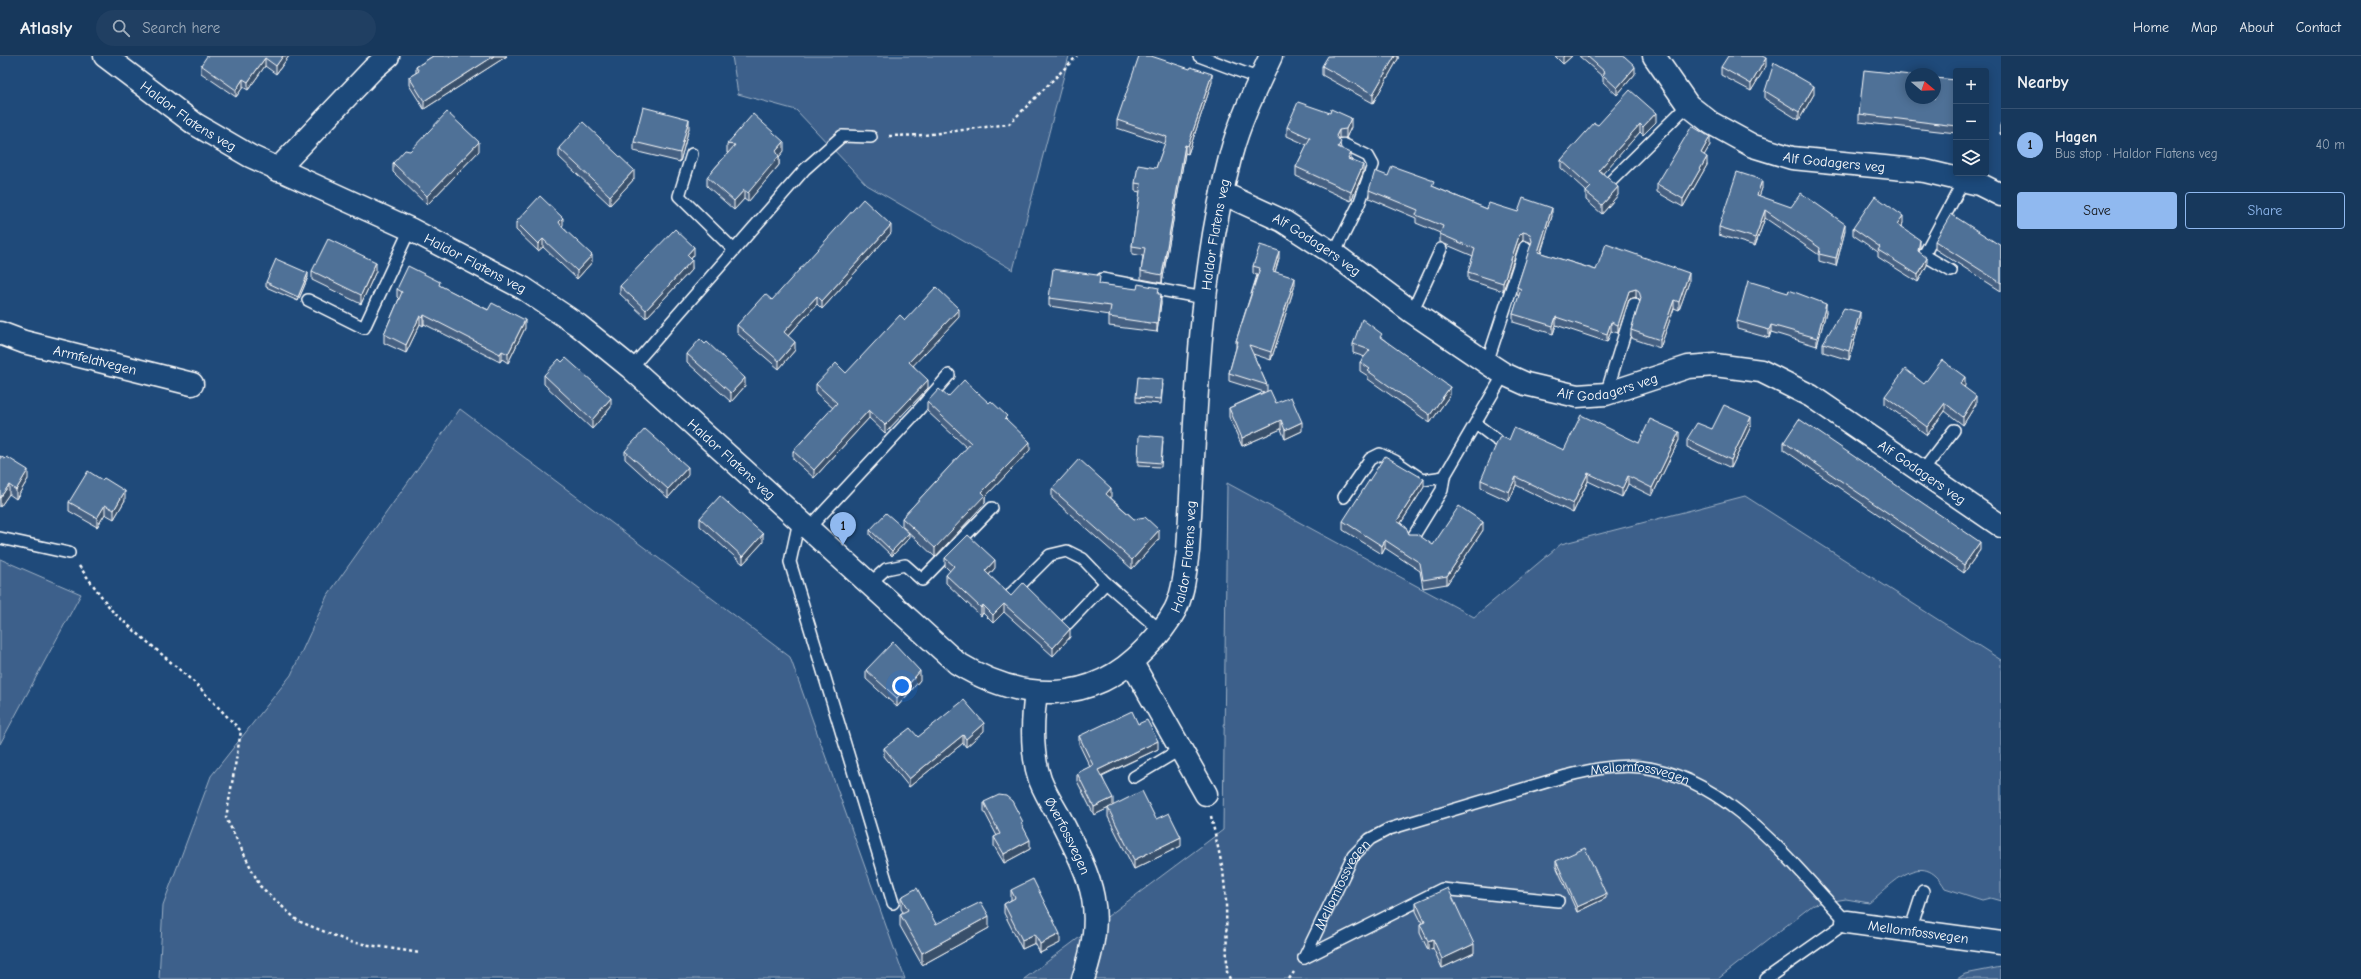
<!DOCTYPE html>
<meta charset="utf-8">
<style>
:root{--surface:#17385c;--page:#203f62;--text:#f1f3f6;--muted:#9eacbb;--line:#365272;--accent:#90b9f0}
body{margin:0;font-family:"Comic Neue",sans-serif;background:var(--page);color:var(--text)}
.controls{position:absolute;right:12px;top:12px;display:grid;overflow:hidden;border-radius:4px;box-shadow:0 2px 10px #0003}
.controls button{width:36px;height:36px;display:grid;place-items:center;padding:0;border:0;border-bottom:1px solid var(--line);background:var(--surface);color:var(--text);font:20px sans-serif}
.compass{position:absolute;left:1905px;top:12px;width:36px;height:36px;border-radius:50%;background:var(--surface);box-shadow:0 2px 10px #0003;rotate:109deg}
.you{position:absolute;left:902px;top:630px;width:14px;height:14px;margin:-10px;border:3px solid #fff;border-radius:50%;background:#1a73e8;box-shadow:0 0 0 6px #1a73e833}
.badge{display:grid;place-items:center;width:26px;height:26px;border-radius:50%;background:var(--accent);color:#111;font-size:13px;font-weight:700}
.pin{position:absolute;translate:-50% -33px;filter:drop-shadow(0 1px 2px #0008)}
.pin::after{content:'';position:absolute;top:21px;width:14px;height:12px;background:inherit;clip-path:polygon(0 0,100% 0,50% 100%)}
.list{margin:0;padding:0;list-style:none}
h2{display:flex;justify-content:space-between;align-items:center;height:52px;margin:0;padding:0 16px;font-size:17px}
h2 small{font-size:13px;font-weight:400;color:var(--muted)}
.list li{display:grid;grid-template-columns:26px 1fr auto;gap:12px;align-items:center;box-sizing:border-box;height:72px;padding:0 16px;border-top:1px solid var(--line)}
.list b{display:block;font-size:15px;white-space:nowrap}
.list p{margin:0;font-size:13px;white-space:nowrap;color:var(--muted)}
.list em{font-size:13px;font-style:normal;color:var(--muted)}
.actions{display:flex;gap:8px;padding:12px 16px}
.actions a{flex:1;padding:9px 0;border:1px solid var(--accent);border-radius:4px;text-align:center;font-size:14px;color:var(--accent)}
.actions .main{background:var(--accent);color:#111}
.icon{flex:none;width:22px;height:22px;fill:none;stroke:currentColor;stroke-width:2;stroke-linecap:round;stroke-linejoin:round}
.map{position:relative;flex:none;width:2001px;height:923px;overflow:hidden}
header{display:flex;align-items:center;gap:24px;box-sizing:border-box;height:56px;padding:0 20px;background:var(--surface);border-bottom:1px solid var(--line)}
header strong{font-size:19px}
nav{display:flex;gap:22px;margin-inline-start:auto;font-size:14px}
.search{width:280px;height:36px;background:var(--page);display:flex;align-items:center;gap:10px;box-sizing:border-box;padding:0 14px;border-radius:22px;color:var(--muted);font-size:15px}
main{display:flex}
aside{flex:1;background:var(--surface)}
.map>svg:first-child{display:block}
.green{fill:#3c618b;stroke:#9eb0c5}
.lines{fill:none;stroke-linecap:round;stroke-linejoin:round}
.service-casing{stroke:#fff;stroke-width:14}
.minor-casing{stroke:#fff;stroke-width:25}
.tertiary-casing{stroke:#fff;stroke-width:25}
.path{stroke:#fff;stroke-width:2.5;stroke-dasharray:3 3;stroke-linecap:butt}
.service{stroke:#1f4a7a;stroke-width:11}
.minor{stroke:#1f4a7a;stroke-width:22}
.tertiary{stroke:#1f4a7a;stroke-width:22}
.wall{fill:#456182;stroke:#fff}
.shaded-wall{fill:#384f6a;stroke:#fff}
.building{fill:#507197;stroke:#fff}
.labels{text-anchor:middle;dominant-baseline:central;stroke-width:3;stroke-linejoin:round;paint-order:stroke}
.street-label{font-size:14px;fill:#fff;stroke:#1f4a7a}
</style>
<header>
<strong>Atlasly</strong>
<div class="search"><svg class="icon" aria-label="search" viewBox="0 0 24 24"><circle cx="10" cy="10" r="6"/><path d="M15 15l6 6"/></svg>Search here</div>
<nav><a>Home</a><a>Map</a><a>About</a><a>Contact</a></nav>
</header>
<main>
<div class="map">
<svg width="2001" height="923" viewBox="0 0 2001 923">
<rect width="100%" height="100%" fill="#1f4a7a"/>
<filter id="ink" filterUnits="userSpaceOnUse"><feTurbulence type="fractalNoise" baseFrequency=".025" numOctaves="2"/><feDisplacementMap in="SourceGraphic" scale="8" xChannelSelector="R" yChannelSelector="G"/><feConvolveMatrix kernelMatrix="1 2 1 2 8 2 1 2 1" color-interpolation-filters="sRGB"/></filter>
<g filter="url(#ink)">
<path class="green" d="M732 0H1069L1013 214 867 129 796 54 738 38Z
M460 353 790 601 905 923H159L163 849 211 720 291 619 327 540Z
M1227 427 1474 561 1561 488 1745 440 2001 604V845L1990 842 1982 844 1945 832C1922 791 1893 828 1869 847L1846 843 1814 848 1718 923H1024L1223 774Z
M0 503 81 538 0 688Z
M2001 911V923H1957L1965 918Z"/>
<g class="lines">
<g class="service-casing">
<g id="service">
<path d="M1199 0 1260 23"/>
<path d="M692 98 679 140 734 194"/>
<path d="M1612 124 1688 49"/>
<path d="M1334 198 1359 148 1373 109 1368 100 1343 88"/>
<path d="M1951 215 1924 199 1964 124"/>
<path d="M1102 223 1204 242"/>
<path d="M308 244 364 272 410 173"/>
<path d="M1412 256 1441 193"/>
<path d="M1487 307 1525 191"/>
<path d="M631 312 805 113 842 80 871 81"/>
<path d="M1606 338 1634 248"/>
<path d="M1476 368 1497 384"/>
<path d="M1922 416 1954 374"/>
<path d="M1344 441 1370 403 1380 398 1395 405 1423 424 1444 421"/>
<path d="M799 465 790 506 893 847"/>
<path d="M808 473 915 358 949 319"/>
<path d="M1413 481 1442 434 1444 421 1504 318"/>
<path d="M0 482 69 497"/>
<path d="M869 528 886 513 905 509 922 524 992 452"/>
<path d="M1012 537 1050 499 1067 495 1083 503 1106 527 1162 576"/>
<path d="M1067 568 1106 527"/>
<path d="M1134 721 1181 693"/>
<path d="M1910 875 1923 835"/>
<path id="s1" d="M1304 902 1353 800 1370 783 1389 773 1566 720C1590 714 1616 708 1641 711 1728 721 1791 807 1847 866L1766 923"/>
<path d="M1304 902 1442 833 1558 845"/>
</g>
</g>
<g class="minor-casing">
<g id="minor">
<path id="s2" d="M105 0 195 68 250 100 410 173 523 232 578 269 631 312 957 607C1021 646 1091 650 1145 593 1157 581 1167 569 1175 554 1184 536 1185 515 1188 495 1196 362 1197 228 1231 98 1240 64 1256 32 1271 0"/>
<path id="s3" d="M1654 0 1688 49 1711 67 1753 90 1792 102 1925 115 1979 128 2001 139"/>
<path d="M277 114 373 13 388 0"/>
<path id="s4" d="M1222 137 1283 165 1334 198 1412 256 1487 307 1504 318 1526 328 1577 340 1606 338 1688 311 1715 309 1761 315 1811 340 2001 470"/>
<path d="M1132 607 1206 738"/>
<path id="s5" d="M1036 637C1032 665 1031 697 1040 724 1045 737 1053 750 1060 762 1092 825 1107 852 1083 923"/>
<path id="s6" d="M1847 866 2001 887"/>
</g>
</g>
<g class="tertiary-casing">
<g id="tertiary">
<path id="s7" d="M0 277 24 286 192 328"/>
</g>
</g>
<path class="path" d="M889 80 924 79 1009 68 1077 0
M79 510 113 556 196 628 241 675 226 762 260 830 298 865 350 886 420 897
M1211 760 1223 814 1226 845 1227 916 1230 923
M1289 923 1294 916"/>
<use href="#service" class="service"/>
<use href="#minor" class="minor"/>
<use href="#tertiary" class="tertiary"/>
</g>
<path class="wall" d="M289 0 276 18 265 10 248 34 243 31 236 41 201 17V9Z
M433 0H507L424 53 409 29V21L416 17V11Z
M1398 0V3L1373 47 1322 19V10Z
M1555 0H1572L1563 8Z
M1579 0H1624L1635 18 1617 39 1603 26V21Z
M1766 10 1751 35 1721 19V11Z
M1956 24V77L1859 66V58Z
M1212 26 1188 98 1185 97 1162 227 1141 223V215L1143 200 1132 198V190L1140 136 1135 135V127L1156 112 1165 88 1117 72V64Z
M1765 35 1814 38 1799 64 1765 43Z
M1656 66 1643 79 1640 76 1603 117 1618 139 1602 158 1586 144V135L1561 112V104L1598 69Z
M2001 67V79L2000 78V70Z
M1287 71H1351L1346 82H1339V83L1341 92 1363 117 1351 145 1296 120V111L1307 89 1287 80Z
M689 72 680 106 634 95V86Z
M727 88 784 95 779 101V109L748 146 744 143 734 154 707 130V121L728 97H727Z
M1710 89 1704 99 1707 109 1683 151 1657 136V128Z
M559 92 634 123 610 149 559 101Z
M410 95H479L427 149 393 116V107Z
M1434 131 1487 153 1552 160 1541 197 1596 214 1689 226 1679 254 1674 252 1660 292 1631 282V274L1640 245 1636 241 1629 243 1618 277 1611 275 1607 286 1556 269 1553 278 1513 266V258L1519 240 1517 239V231L1531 189 1530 186 1523 184 1519 188 1503 235 1468 224V216L1473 200 1440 186V177L1416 167V162L1369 142V134Z
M1762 132 1759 140 1845 175 1836 210 1819 205V199L1765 162 1755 190 1719 179V171Z
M516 166 563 169 562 170 592 206 577 223 543 191 538 195 516 174Z
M1903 167 1901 171 1920 191 1919 196 1927 209 1918 226 1878 201V196L1853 179V172Z
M891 177 822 253 817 248 788 280 795 294 779 313 737 277V269L772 244Z
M1935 185 2001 190V235L1935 193Z
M694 199 691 203 692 213 646 262 620 238V230Z
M1279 202 1275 216 1295 229 1271 304 1253 298 1267 329V335L1276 347 1302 375 1285 383 1281 373 1242 390 1229 361V352L1264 336 1229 325V317L1236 292V285L1257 219 1253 218V210Z
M312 215H376L361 248 312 224Z
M308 221 298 245 266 231V226Z
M1100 228 1159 238 1161 247 1157 276 1109 270V259L1049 250V242Z
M440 230 525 272 508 307 502 303 500 306 424 268 423 270 420 268 406 297 384 287V278L399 243 397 241V233Z
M1826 256 1817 290 1771 276 1769 282 1737 273V265Z
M959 261 913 309 928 332 885 377 869 362 814 422 793 403V395L833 352 816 337V328L846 317Z
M1860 265 1849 304 1823 296V287Z
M1382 282 1450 339 1430 367 1368 323V320L1360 315V306L1365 301 1353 297V288Z
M687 298 745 330 731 346 687 306Z
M544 319 611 351 592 373 544 328Z
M1163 328 1161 348 1136 346V341Z
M1924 328 1965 330 1964 331 1976 348 1963 369 1945 355 1927 379 1885 348V340Z
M948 341 1007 365 1030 394 985 441V447L935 501 902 470V462L967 392 927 355V346Z
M1751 370 1731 412 1687 391V383L1712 373Z
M1509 384 1564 394 1639 387 1679 384 1652 440 1628 428 1622 441 1588 425 1573 457 1516 429 1509 445 1481 432V424Z
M1163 385 1161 411 1138 410V405Z
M1784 386 1980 494 1964 517 1784 394Z
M625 395 688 419 668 442 625 403Z
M0 400 28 423 16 443 9 438 0 451Z
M102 424 125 444 114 463 105 458 97 471 69 455V446Z
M1424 431 1401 467 1409 478 1433 489 1483 474 1447 528 1423 532 1420 515 1385 492 1382 498 1343 474V465Z
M1052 433 1111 441V442L1134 463 1159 483 1132 513 1052 442Z
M700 462 763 486 743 508 700 470Z
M870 474 909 482 892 500 870 479Z
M945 502 995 512 989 519 1011 540 1070 581 1053 600 1004 556 993 567 983 557 981 560 946 527V519L950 515 945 510Z
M866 614 920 624 897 651 866 623Z
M1138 668 1158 693 1102 720 1113 750 1094 759 1077 725V717L1090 711 1079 688V680Z
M984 675 966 691 963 687 909 731 884 700V692L918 681Z
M984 746 1023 771 1030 793 1004 807 994 790V781L997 780 984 755Z
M1108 752 1156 763 1181 790 1134 813 1108 761Z
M1556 805 1606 842 1577 856 1556 810Z
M1011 834 1060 887 1040 897 1035 887 1022 893 1004 857V848L1011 844Z
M901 841 936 868 989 872 922 909 900 870V858L903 856 901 853Z
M1416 846 1474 897 1442 912 1433 892 1428 894 1420 877V868L1422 867 1416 855Z"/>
<path class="shaded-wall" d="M283 0H289L276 18V10Z
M494 0H507L424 53V45Z
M1395 0H1398V3L1373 47V38Z
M1564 0H1572L1563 8V1Z
M265 2V10L248 34V26Z
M1766 2V10L1751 35V28Z
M1635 11V18L1617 39V32Z
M1212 18V26L1188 98V90Z
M243 23V31L236 41V34Z
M1814 30V38L1799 64V56Z
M1656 57V66L1643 79V71Z
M1351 62V71L1346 82V73Z
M689 63V72L680 106V97Z
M1640 68V76L1599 122V114Z
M1339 74V82L1336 88V80Z
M1710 81V89L1701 105V97Z
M479 86V95L427 149V140Z
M784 86V95L779 101V109L748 146V137L776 95Z
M1185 89V97L1162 227V219Z
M1351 97V105L1348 103Z
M1707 101V109L1683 151V143Z
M1363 109V117L1351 145V136Z
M634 114V123L610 149V140Z
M1762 124V132L1757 147V139Z
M1618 131V139L1602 158V149Z
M744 134V143L734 154V145Z
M1552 152V160L1538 204V196Z
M1765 154V162L1755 190V182Z
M1903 160V167L1897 175V168Z
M563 162V169L559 174V166Z
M1845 168V175L1836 210V202Z
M891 169V177L822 253V245Z
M1523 176V184L1519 188 1503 235V227L1519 180Z
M543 183V191L538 195V188Z
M1920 184V191L1918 202V195Z
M694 191V199L687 207V199Z
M1279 195V202L1273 222V215Z
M592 199V206L577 223V215Z
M1927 202V209L1918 226V219Z
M692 204V213L646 262V254Z
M376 206V215L361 248V239Z
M308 217V221L298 245V241Z
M1689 217V226L1679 254V246Z
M1295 222V229L1271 304V296Z
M1636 233V241L1629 243 1618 277V269L1629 235Z
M1161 238V247L1157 276V268Z
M817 240V248L784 284V276Z
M1674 244V252L1660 292V284Z
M1826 248V256L1817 290V282Z
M959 253V261L909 314V306Z
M1860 256V265L1849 304V295Z
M424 259V268L423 270V262Z
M420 260V268L406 297V289Z
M1556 261V269L1553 278V270Z
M525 264V272L508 307V298Z
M1611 266V275L1607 286V278Z
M1771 269V276L1769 282V274Z
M795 286V294L779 313V305Z
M502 295V303L500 306V298Z
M1965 321V330L1960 336V328Z
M745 322V330L731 346V337Z
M928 324V332L885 377V369Z
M1450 331V339L1430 367V359Z
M1976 340V348L1963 369V361Z
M611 342V351L592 373V364Z
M1945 347V355L1927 379V371Z
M869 354V362L814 422V414Z
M1751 361V370L1731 412V404Z
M1281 364V373L1242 390V382Z
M1302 366V375L1285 383V374Z
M1679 376V384L1652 440V432Z
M1030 386V394L985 441V447L935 501V492L982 436Z
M688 411V419L668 442V433Z
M28 414V423L16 443V434Z
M1588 417V425L1573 457V448Z
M1628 420V428L1622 441V433Z
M1516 421V429L1509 445V436Z
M1424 423V431L1397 473V465Z
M9 429V438L0 451V442Z
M1111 432V441L1106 447V438Z
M125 435V444L114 463V454Z
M105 449V458L97 471V462Z
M1483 466V474L1447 528V520Z
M1159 474V483L1132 513V504Z
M909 477V482L892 500V495Z
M763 478V486L743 508V501Z
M1385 484V492L1382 498V490Z
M1980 486V494L1964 517V509Z
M995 504V512L985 523V515Z
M1004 548V556L993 567V559Z
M983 549V557L981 560V552Z
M1070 573V581L1053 600V592Z
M920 615V624L897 651V642Z
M984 667V675L966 691V683Z
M963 679V687L909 731V723Z
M1158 685V693L1098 721V714Z
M1113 742V750L1094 759V751Z
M1181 781V790L1134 813V804Z
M1030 784V793L1004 807V798Z
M1606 838V842L1577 856V851Z
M989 860V872L922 909V897Z
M1035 878V887L1022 893V884Z
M1060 878V887L1040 897V888Z
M1433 883V892L1428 894V885Z
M1474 888V897L1442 912V903Z"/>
<path class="building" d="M207 0H283L276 10 265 2 248 26 243 23 236 34 201 9Z
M433 0H494L424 45 409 21 419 15 416 11Z
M1139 0H1151L1190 13 1191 11 1212 18 1188 90 1185 89 1162 219 1141 215 1145 192 1132 190 1141 128 1135 127 1138 109 1156 112 1167 81 1117 64Z
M1328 0H1395L1373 38 1322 10Z
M1587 0H1624L1634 9 1635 11 1617 32 1603 19 1605 16Z
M1728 0H1762L1766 2 1751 28 1721 11Z
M1774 7 1814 30 1799 56 1765 35Z
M1864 14 1911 19V42H1935V22L1956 24V70L1859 58Z
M1630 34 1656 57 1643 71 1640 68 1599 114 1618 131 1602 149 1586 136 1591 131 1561 104 1594 67 1598 69Z
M1298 46 1330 57 1331 53 1351 62 1346 73 1339 74 1336 80 1341 86 1338 91 1351 97 1348 103 1363 109 1351 136 1296 111 1310 82 1287 71Z
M643 51 689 63 680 97 634 86Z
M447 56 479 86 427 140 393 107 405 94 410 95Z
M753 58 784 86 776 95 779 100 748 137 744 134 734 145 707 121 735 89 727 88Z
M583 66 634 114 610 140 559 92Z
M1692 70 1710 81 1701 97 1707 101 1683 143 1657 128Z
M1392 110 1434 125 1432 130 1487 153 1489 147 1518 156 1523 142 1552 152 1538 196 1596 214 1606 188 1689 217 1679 246 1674 244 1660 284 1631 274 1641 242 1639 235 1636 233 1629 235 1618 269 1611 266 1607 278 1556 261 1553 270 1513 258 1521 233 1517 231 1532 185 1530 178 1523 176 1519 180 1503 227 1468 216 1475 193 1440 178 1443 170 1416 159 1418 154 1369 134 1375 115 1388 120Z
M1737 116 1762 124 1757 139 1791 151 1801 137 1845 168 1836 202 1819 198 1820 192 1765 154 1755 182 1719 171Z
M540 140 563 162 559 166 562 171 592 199 577 215 543 183 538 188 516 166Z
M1875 140 1903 160 1897 168 1920 184 1918 195 1927 202 1918 219 1878 194 1880 191 1853 172Z
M863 143 891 169 822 245 817 240 784 276 795 286 779 305 737 269 765 238 772 244Z
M1951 158 2001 190V227L1935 185Z
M675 173 694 191 687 199 692 204 646 254 620 230Z
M328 183 376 206 361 239 312 215Z
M1260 189 1279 195 1273 215 1295 222 1271 296 1249 289 1267 329 1229 317 1238 285H1236L1260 212 1253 210Z
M276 203 308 217 298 241 266 226Z
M408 210 440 226 439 229 488 254 492 247 525 264 508 298 502 295 500 298 424 259 423 262 420 260 406 289 384 278 402 236 397 233Z
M1053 213 1097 219 1100 221 1099 228 1137 233 1138 228 1159 232 1158 238H1161L1157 268 1109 261 1111 250 1049 242Z
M1748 225 1788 237 1789 234 1826 248 1817 282 1771 269 1769 274 1737 265Z
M936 231 959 253 909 306 928 324 885 369 869 354 814 414 793 395 837 347 816 328 836 307 846 317 900 259 905 264Z
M1844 252 1860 256 1849 295 1823 287Z
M1362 263 1382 278 1380 281 1450 331 1430 359 1368 315 1370 313 1360 306 1370 294 1353 288Z
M700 283 705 288 707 286 745 322 731 337 687 298Z
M566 302 611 342 592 364 544 319 559 303 562 306Z
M1942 304 1965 321 1960 328 1976 340 1963 361 1945 347 1927 371 1885 340 1905 313 1924 328Z
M1138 321 1163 323 1161 343 1136 341Z
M964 324 989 347 991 345 1007 360 1005 362 1030 386 982 436 985 439 935 492 902 462 971 387 927 346 939 333 948 341Z
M1270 334 1276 347 1291 341 1302 366 1285 374 1281 364 1242 382 1229 352Z
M1724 349 1751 361 1731 404 1687 383 1697 367 1712 373Z
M1581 359 1639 387 1650 363 1679 376 1652 432 1628 420 1622 433 1588 417 1573 448 1516 421 1509 436 1481 424 1499 382 1502 381 1509 384 1514 372 1564 394Z
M1799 363 1980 486 1964 509 1784 386Z
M645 373 688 411 668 433 625 395Z
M1139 379 1163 381 1161 407 1138 405Z
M0 400 5 403 7 401 28 414 16 434 9 429 0 442Z
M1385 400 1424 423 1397 465 1406 471 1409 478H1417L1433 489 1459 450 1483 466 1447 520 1423 524 1420 507 1385 484 1382 490 1343 465Z
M1079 403 1111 432 1106 438 1134 463 1145 461 1159 474 1132 504 1052 433Z
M88 415 102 424 104 422 125 435 114 454 105 449 97 462 69 446Z
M720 440 763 478 743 501 700 462Z
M886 457 909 477 892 495 870 474Z
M968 479 995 504 985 515 1011 540 1023 527 1070 573 1053 592 1004 548 993 559 983 549 981 552 946 519 954 510 945 502Z
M893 586 920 615 897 642 866 614Z
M964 644 984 667 966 683 963 679 909 723 884 692 910 672 918 681Z
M1132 655 1138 668 1147 664 1158 685 1098 714 1113 742 1094 751 1077 717 1093 709 1079 680Z
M1142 735 1156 763 1169 757 1181 781 1134 804 1108 752Z
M999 739 1006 740 1012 745 1023 766 1021 767 1030 784 1004 798 994 781 1000 778 984 746Z
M1585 792 1606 838 1577 851 1556 805Z
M1033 823 1060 878 1040 888 1035 878 1022 884 1004 848 1015 842 1011 834Z
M917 832 936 868 981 846 989 860 922 897 900 858 908 854 901 841Z
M1448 832 1474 888 1442 903 1433 883 1428 885 1420 868 1425 866 1416 846Z"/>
</g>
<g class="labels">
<g class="street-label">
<text stroke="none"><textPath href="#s2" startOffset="103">Haldor Flatens veg</textPath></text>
<text stroke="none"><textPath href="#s3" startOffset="220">Alf Godagers veg</textPath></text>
<text stroke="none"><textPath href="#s2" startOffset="1688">Haldor Flatens veg</textPath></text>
<text stroke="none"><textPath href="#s4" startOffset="108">Alf Godagers veg</textPath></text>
<text stroke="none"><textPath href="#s2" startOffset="426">Haldor Flatens veg</textPath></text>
<text stroke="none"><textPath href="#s7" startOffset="99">Armfeldtvegen</textPath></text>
<text stroke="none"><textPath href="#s4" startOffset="444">Alf Godagers veg</textPath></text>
<text stroke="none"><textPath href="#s2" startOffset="750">Haldor Flatens veg</textPath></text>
<text stroke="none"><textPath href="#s4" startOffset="792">Alf Godagers veg</textPath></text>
<text stroke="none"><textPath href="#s2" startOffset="1364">Haldor Flatens veg</textPath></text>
<text stroke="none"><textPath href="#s1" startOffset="419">Mellomfossvegen</textPath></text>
<text stroke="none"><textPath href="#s5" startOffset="150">Øverfossvegen</textPath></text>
<text stroke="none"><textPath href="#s1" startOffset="83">Mellomfossvegen</textPath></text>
<text stroke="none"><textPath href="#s6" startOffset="72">Mellomfossvegen</textPath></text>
</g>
</g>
</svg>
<div class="controls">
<button>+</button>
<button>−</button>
<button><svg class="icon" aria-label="layers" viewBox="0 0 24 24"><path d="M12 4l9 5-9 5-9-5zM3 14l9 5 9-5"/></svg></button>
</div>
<svg class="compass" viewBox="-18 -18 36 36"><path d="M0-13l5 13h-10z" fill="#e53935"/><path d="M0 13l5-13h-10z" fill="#9eacbb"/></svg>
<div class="you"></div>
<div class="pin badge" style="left:843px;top:489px">1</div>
</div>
<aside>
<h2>Nearby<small></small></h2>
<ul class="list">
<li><span class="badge">1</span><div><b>Hagen</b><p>Bus stop · Haldor Flatens veg</p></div><em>40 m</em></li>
</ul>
<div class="actions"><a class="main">Save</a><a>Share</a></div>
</aside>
</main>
